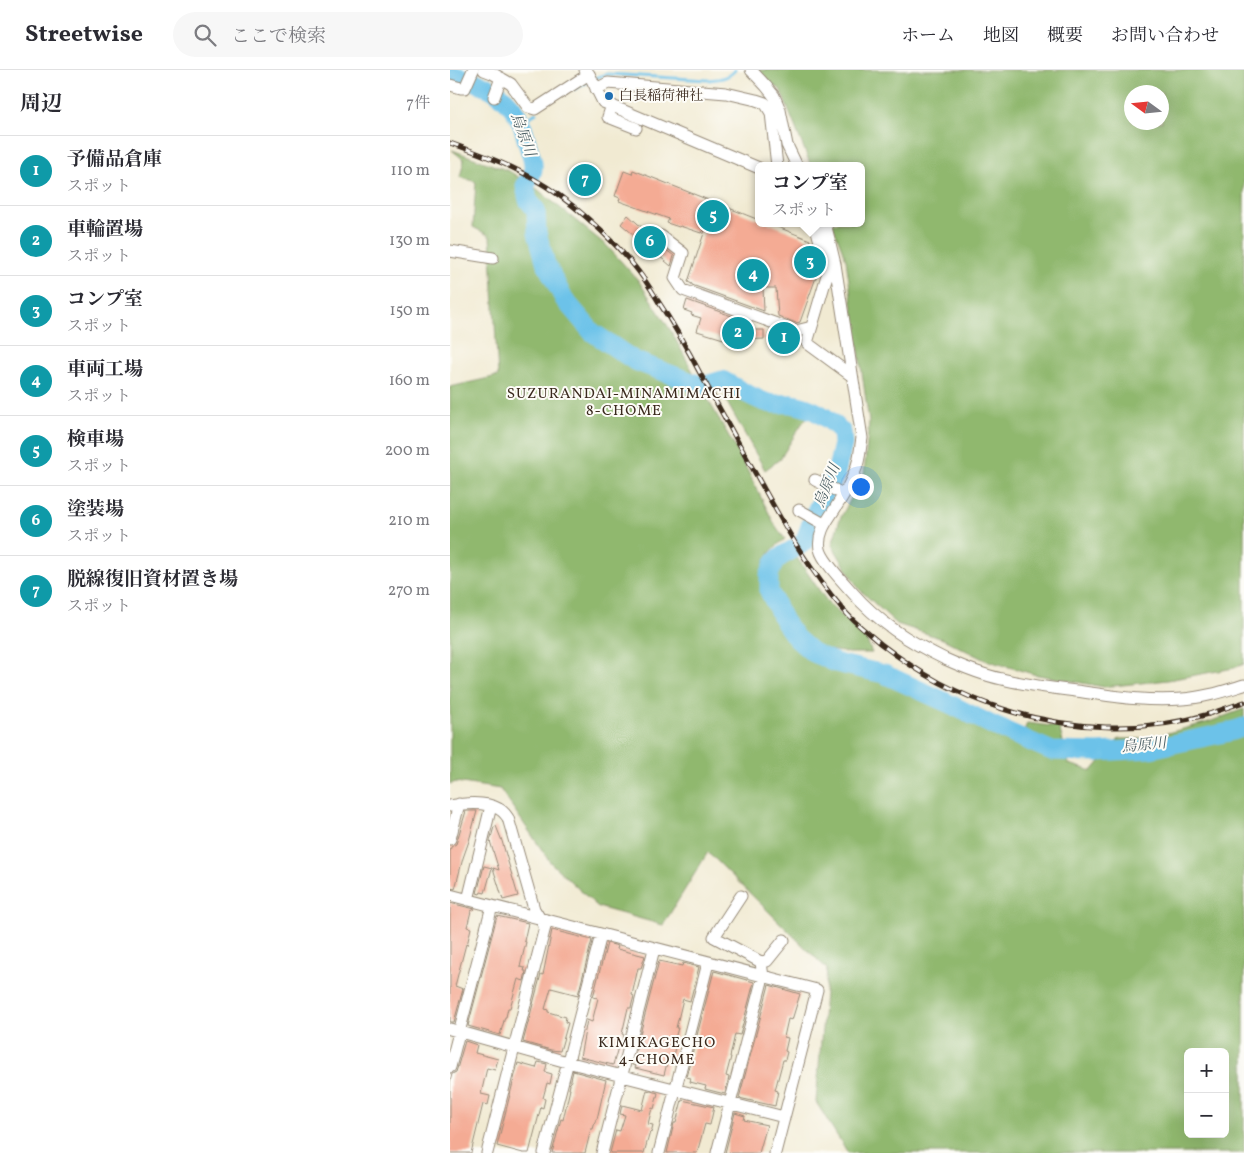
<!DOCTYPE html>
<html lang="ja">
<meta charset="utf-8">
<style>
:root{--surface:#fff;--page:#f7f7f7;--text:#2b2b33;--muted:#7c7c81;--line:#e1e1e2;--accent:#1f6fb2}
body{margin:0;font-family:Vollkorn,"Noto Serif JP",serif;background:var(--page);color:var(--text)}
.controls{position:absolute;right:15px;bottom:15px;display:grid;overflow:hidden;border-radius:8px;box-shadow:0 5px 20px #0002}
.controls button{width:45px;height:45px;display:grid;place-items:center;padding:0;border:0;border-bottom:1px solid var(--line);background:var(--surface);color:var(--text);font:25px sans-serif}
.compass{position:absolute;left:674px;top:15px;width:45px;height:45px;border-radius:50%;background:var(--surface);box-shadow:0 5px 20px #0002;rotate:285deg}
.you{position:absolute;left:410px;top:416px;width:18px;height:18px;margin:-12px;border:4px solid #fff;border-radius:50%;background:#1a73e8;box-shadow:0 0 0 8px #1a73e833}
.badge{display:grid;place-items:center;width:32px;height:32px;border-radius:50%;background:var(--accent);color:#fff;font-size:16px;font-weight:700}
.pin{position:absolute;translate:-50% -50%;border:2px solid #fff;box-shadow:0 1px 5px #0006}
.popup{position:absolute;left:305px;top:92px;width:110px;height:65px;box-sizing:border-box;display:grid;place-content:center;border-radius:8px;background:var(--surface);filter:drop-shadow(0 1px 4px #0005);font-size:16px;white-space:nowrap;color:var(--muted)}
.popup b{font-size:19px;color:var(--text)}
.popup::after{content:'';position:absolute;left:50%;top:100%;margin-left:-10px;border:10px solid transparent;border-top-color:var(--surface)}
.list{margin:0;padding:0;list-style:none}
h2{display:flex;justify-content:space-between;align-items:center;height:65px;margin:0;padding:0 20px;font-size:21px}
h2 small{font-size:16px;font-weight:400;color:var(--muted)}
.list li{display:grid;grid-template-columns:32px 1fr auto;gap:15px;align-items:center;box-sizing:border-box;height:70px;padding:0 20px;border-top:1px solid var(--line)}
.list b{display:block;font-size:19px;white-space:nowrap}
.list p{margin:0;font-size:16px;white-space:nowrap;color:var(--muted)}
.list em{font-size:16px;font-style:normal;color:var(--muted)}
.icon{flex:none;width:28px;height:28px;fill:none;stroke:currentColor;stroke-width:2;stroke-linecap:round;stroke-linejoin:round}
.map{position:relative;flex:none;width:794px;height:1083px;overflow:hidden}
header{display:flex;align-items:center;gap:30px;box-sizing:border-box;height:70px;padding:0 25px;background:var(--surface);border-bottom:1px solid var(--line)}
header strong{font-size:24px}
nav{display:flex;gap:28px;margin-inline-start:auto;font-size:18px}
.search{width:350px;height:45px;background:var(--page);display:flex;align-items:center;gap:12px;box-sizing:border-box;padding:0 18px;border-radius:28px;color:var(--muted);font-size:19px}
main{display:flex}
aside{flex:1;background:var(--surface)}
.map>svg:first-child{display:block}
.forest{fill:#90b86e;stroke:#667146;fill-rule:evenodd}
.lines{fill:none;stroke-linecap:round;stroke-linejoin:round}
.stream{stroke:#6cc2e9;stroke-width:3}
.river{stroke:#6cc2e9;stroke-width:19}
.building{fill:#f4ab94}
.minor-casing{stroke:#968a78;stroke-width:13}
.minor{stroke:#fff;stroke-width:11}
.rail-casing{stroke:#3b2a1e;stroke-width:5}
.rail{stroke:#fdfcf7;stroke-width:3;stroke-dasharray:9;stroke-linecap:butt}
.poi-dot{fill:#1f6fb2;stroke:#fdfcf7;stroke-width:2}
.labels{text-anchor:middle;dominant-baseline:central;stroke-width:4;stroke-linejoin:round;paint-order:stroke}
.poi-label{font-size:14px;fill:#3b2a1e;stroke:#fdfcf7;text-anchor:start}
.water-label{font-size:15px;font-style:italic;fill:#4c5f65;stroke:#fdfcf7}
.neighbourhood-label{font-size:15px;letter-spacing:1px;fill:#3b2a1e;stroke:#fdfcf7}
</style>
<header>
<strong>Streetwise</strong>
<div class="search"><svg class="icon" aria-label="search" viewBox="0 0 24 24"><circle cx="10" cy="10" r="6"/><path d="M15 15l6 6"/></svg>ここで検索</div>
<nav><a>ホーム</a><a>地図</a><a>概要</a><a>お問い合わせ</a></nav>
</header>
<main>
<aside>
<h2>周辺<small>7件</small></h2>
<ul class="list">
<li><span class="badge" style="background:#0f9aa8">1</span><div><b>予備品倉庫</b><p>スポット</p></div><em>110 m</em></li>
<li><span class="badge" style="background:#0f9aa8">2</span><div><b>車輪置場</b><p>スポット</p></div><em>130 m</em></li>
<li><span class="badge" style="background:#0f9aa8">3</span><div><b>コンプ室</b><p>スポット</p></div><em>150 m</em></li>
<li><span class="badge" style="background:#0f9aa8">4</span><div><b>車両工場</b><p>スポット</p></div><em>160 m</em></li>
<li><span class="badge" style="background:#0f9aa8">5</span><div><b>検車場</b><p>スポット</p></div><em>200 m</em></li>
<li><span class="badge" style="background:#0f9aa8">6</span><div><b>塗装場</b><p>スポット</p></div><em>210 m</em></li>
<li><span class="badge" style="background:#0f9aa8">7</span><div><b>脱線復旧資材置き場</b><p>スポット</p></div><em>270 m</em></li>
</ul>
</aside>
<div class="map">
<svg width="794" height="1083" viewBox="0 0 794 1083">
<rect width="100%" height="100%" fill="#fdfcf7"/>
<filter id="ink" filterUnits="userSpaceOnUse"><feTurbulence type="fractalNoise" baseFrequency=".02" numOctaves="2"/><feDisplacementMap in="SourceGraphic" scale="10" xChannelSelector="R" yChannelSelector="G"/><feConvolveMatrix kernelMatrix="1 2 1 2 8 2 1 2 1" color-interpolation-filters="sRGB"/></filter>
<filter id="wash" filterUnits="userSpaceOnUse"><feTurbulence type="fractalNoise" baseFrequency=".0096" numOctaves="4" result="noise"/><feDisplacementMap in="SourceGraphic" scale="20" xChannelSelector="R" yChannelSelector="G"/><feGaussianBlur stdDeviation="1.12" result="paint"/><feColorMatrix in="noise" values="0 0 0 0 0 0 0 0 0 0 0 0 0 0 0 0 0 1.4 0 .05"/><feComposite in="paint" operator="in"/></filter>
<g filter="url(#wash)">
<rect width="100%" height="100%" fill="#f1ead2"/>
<path class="forest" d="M296 0H794V594L784 598 718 610 654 617 583 604 535 590 493 569 447 554 409 519 382 475 390 449 414 404 419 352 396 190 382 153H411V96H361L330 19ZM682 22H712V52H682Z
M2 80 59 101 87 119 157 176 188 210 221 261 256 326 289 384 325 455 335 469C324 477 312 488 313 502 313 506 315 510 316 514L323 510 334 492 345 485 378 533 415 567 422 583H399L372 579 366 591 443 604 495 626 570 672 577 653 609 657 619 694 642 701 669 669H695L759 652 794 639V1083H398L366 1032 377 899 258 782 213 855 148 837 101 793 50 719 6 712 0 714V317L48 306 40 166 23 157 26 112 10 107 14 90ZM738 982H775V1064H738Z
M282 322 291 331 314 339 343 338 357 347 351 355 330 389 315 400 274 327Z"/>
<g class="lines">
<path class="stream" d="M145 8 157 4 258 10C269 9 277 9 285 0
M125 19 140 11
M71 53 86 43"/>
<path class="river" d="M0 5C31 12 59 22 71 53 74 59 75 66 77 72 79 81 86 94 82 103 81 107 77 112 75 116L78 130 86 140 87 163 96 194 114 229 142 262 185 291 236 310 252 316 272 310C287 318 302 328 318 333 326 335 334 333 342 334 362 337 378 347 392 362L393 374 386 403 365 443 354 472 349 476 330 487 324 493 319 505V521L334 551 346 568 362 582 386 593 434 604 498 633 542 655 602 681 647 682 700 679 779 662 794 657"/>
</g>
<g id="blocks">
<path class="building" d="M183 100 309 150V153H318L360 170 355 183 364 186 363 190 367 192 365 197 369 199 350 252 346 253 328 246 326 218H313L314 241 242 215V214L238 212 256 157 251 163 230 156 229 157 217 153 219 149 169 131 170 128 165 126 174 101 182 104Z
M178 145 204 168 206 172 224 186 221 196 171 154Z
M237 230 287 248 285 255 301 260H314V269L291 270 290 272 281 268 280 271 247 261 251 248 241 245 242 243 234 240Z
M16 741H27L19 771 13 788 5 819 0 818V782L1 777 6 774 7 771Z
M46 756 52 771 68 826 53 830 43 798 49 800 40 771 44 757Z
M34 796 42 798 35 823 31 822 30 824 27 823Z
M0 833 25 839 21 841 17 857 21 858 17 875 16 874 11 893 5 916 13 919 4 952H0Z
M47 846 78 853 74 871 76 872 70 897 75 898 74 901H76L74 911 68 909 60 938H58L56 947H55L50 965 18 956Z
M102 860 142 870 128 925 101 918 95 939 98 940V942L116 947 115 952 118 953 110 981 101 980 73 972 91 904 93 905Z
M157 873 168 876 167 879 195 886 191 898H188L182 925 184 926 181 937V938H178L172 964 174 965 171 978 168 977 163 995 130 987 137 950 142 952 148 928 143 927Z
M209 891 232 896 233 893 249 897 240 931 233 929 226 958H228L224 972 226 973 222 990 218 989 214 1005 185 998 186 996 182 995Z
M264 901 304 912 290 965 285 964 280 987H281L276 1006 279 1007 275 1024 255 1019 256 1016 240 1012 241 1008 236 1007Z
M319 915 350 924 342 950 338 949 334 967 338 968 335 981 337 982 335 990H333L325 1020 328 1021 325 1036 289 1028Z
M15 971 27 975 25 983 48 989 45 1000 37 998 31 1024 40 1026 38 1035 33 1034 21 1083H0V1012L2 1004 6 1002 7 999Z
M88 992 97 994 95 1002 102 1004 100 1014 97 1013 93 1028 95 1029 93 1038 91 1037 79 1083H73L47 1076 68 993 86 998Z
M123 1001 156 1010 147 1049H146L143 1059H141L135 1083H102L111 1049 113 1050 120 1019H119Z
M197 1020 208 1023 204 1039 202 1038 198 1054 203 1055 201 1063 200 1062 194 1083H160L166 1060 170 1061 175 1045 170 1044 172 1035 192 1040Z
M232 1030 264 1037 260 1055 255 1054 247 1083H217L224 1053H226Z
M285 1043 295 1046 294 1050 317 1055 309 1083H275Z"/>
</g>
</g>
<g filter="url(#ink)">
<use href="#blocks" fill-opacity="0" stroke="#968a78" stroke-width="1"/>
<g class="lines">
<g class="minor-casing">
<path id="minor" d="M34 0 42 3 61 14 78 37 85 39 139 4
M135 0 139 4 153 32 309 98
M301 0 316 16 324 26 330 40 337 75 347 96
M0 15 11 18H15L23 0
M146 19 158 13 276 23 306 30 315 33 321 43 327 96
M44 27 51 8
M162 35 158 47 186 58
M365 153 378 202 357 273 402 306
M375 153 385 194 412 368C410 379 410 390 405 401 401 413 393 426 386 437 378 450 367 462 370 479 372 490 393 512 401 521 428 552 458 571 495 589 513 597 532 605 552 609 576 615 601 618 626 621 661 626 696 632 732 629 753 628 774 621 794 615
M211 166 233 183 225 208 233 220 346 261 358 258H361
M0 181 43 188
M365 410 393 424
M349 440 374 454
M0 736C16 733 35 731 49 739 53 741 56 745 58 748L84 839 95 857 37 1083
M0 769 9 734
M0 825 367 920 325 1083
M291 826 264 867 311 892 317 891 334 870
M18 830 41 736
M0 959 117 992 334 1047
M0 997 42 836
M94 1083 151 865
M152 1083 204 879
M209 1083 258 893
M267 1083 313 907 311 892"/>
</g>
<use href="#minor" class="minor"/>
<g class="rail-casing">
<path id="rail" d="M0 73C23 81 47 90 69 101 112 122 149 156 181 192 191 204 200 217 208 231 224 255 238 280 251 305 272 342 292 380 313 417 337 460 359 500 392 538 403 552 417 562 431 574 470 604 506 624 553 639 619 660 692 664 759 644 770 640 782 636 794 632"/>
</g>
<use href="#rail" class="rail"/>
</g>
</g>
<circle class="poi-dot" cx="159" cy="26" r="5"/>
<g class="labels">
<g class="poi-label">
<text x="169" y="26">白長稲荷神社</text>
</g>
<g class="water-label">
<text transform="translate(72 65) rotate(70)">烏原川</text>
<text transform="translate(378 416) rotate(-68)">烏原川</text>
<text transform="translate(694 676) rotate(-6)">烏原川</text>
</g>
<g class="neighbourhood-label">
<text x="174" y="324">SUZURANDAI-MINAMIMACHI<tspan x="174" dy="17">8-CHOME</tspan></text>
<text x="207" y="973">KIMIKAGECHO<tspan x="207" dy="17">4-CHOME</tspan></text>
</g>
</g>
</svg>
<div class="controls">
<button>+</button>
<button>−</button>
</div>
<svg class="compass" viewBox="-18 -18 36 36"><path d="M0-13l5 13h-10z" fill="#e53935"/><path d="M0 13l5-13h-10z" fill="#7c7c81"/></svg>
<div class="you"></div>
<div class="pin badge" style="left:334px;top:268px;background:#0f9aa8">1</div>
<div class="pin badge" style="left:288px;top:263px;background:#0f9aa8">2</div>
<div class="pin badge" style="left:360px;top:192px;background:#0f9aa8">3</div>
<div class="popup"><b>コンプ室</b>スポット</div>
<div class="pin badge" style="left:303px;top:205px;background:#0f9aa8">4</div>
<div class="pin badge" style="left:263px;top:146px;background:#0f9aa8">5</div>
<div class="pin badge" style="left:200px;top:172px;background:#0f9aa8">6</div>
<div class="pin badge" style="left:135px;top:110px;background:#0f9aa8">7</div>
</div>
</main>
